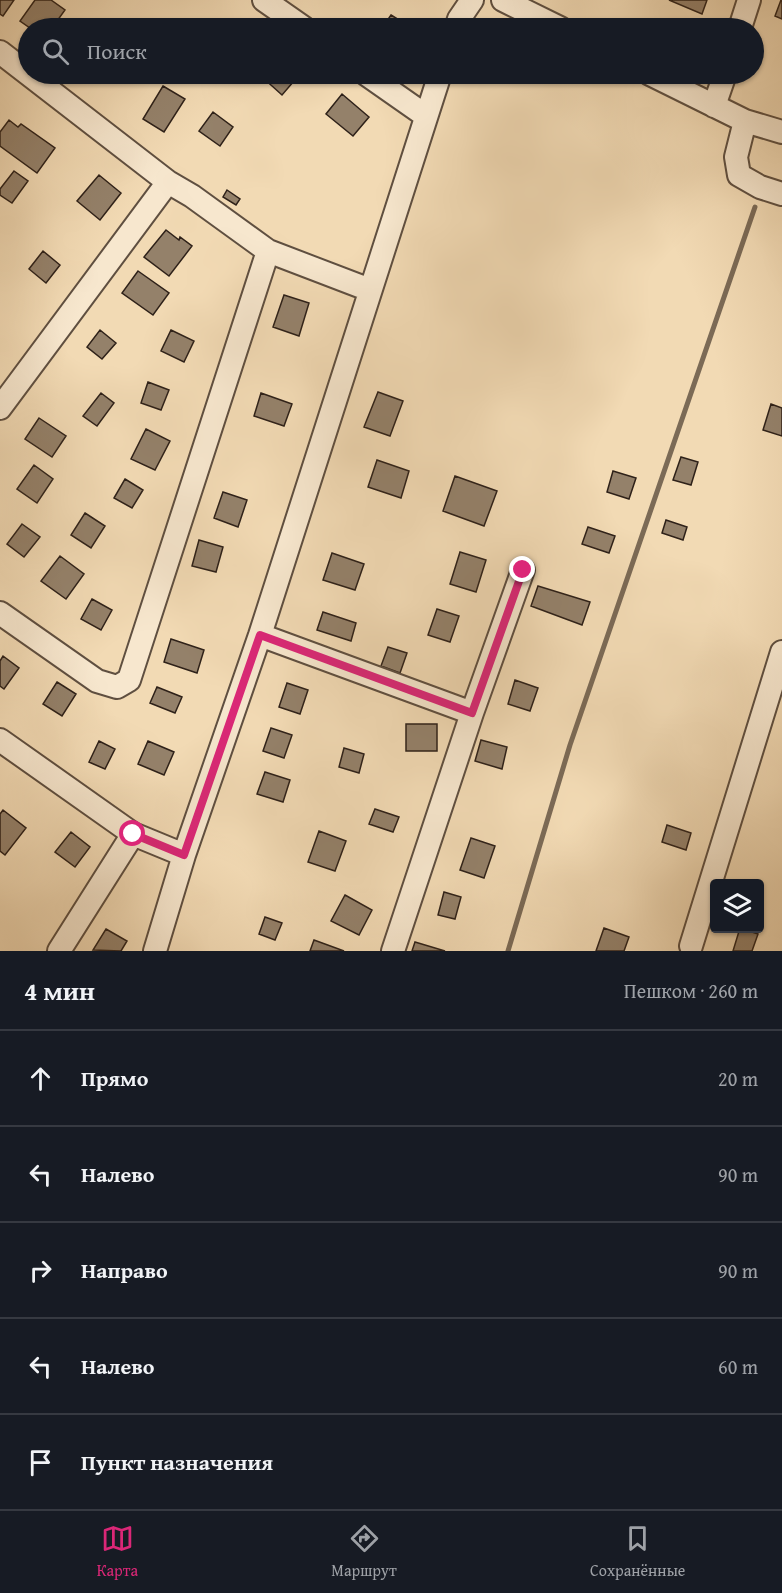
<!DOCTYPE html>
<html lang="ru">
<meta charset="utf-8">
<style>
:root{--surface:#171b24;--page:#242831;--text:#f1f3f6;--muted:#9ea1a6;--line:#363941;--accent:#db2777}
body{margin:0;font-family:"Gentium Book Plus",serif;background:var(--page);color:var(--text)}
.controls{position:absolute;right:18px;bottom:18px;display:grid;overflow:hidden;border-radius:6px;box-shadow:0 2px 4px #0004}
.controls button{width:54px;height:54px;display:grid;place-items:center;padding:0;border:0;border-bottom:2px solid var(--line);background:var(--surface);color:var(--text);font:30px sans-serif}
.stop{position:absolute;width:18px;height:18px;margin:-14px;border:4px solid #db2777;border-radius:50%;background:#fff}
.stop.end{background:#db2777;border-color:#fff;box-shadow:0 2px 6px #0008}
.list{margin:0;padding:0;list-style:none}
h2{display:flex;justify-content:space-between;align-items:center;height:78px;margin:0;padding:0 24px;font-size:26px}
h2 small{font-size:20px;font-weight:400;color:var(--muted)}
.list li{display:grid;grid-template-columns:39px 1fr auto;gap:18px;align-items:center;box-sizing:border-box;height:96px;padding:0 24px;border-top:2px solid var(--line)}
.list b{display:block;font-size:22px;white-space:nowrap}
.list em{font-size:20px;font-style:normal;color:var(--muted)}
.icon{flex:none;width:33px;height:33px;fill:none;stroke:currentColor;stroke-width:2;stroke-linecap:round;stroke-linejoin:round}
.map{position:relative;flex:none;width:782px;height:951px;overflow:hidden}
.search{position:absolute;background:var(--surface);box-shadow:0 2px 4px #0004;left:18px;right:18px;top:18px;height:66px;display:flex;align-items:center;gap:15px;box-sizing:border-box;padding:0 21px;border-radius:33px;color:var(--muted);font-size:22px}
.sheet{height:558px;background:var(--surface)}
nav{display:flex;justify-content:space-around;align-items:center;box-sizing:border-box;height:84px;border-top:2px solid var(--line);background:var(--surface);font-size:16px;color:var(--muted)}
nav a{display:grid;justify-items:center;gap:3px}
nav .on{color:var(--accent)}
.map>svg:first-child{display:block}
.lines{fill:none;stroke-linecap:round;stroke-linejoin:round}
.stream{stroke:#7b6a56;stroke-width:5}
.building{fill:#94816a;stroke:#2e2119;stroke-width:1.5}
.minor-casing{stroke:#5f4f40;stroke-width:26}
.minor{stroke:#f7e7ce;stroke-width:22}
.route{stroke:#db2777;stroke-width:8}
</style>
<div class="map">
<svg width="782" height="951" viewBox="0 0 782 951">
<rect width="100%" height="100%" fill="#f2dab4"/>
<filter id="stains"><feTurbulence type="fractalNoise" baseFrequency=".00333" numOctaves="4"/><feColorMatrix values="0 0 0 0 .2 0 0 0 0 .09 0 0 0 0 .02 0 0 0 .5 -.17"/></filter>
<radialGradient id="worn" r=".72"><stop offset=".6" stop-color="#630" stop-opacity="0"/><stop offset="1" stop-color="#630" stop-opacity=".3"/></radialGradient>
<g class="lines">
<path class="stream" d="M508 951 570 745 755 207"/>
</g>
<path class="building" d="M0 0H14L3 16 0 14Z
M35 0H51L65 10 52 28H30L20 21Z
M669 0H707L702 14Z
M781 0H782V19L775 16Z
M391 15 412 28H382Z
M127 74H143L136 82Z
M263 74H300L282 95 261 76Z
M163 86 185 99 164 132 143 119Z
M342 94 369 117 353 136 326 114Z
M213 112 233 127 220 146 199 131Z
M9 120 18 127 21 124 55 148 37 173 0 146V132Z
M14 171 28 181 12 203 0 195V189Z
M99 175 121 193 100 220 77 201Z
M227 190 240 199 236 205 223 197Z
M166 230 179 240 180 237 192 246 169 276 144 257Z
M43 251 60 265 46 283 29 269Z
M138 271 169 293 153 315 122 293Z
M284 295 309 303 299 336 273 327Z
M100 330 116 343 102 359 87 347Z
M171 330 194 341 184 362 161 351Z
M148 382 169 390 161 410 141 403Z
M378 392 403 401 390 436 364 427Z
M101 393 114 403 97 426 83 416Z
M261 393 292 404 284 426 254 416Z
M771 404 782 408V436L763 430Z
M39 418 66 436 52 457 25 439Z
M146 429 170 441 155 470 131 459Z
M681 457 698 462 691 485 673 480Z
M377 460 409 471 401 498 368 487Z
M34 465 53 479 37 503 17 489Z
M613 471 636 478 629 499 607 492Z
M455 476 497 491 484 526 443 511Z
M125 479 143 490 132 508 114 498Z
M223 492 247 500 238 527 214 518Z
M85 513 105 526 91 548 71 535Z
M666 520 687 527 683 540 662 533Z
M22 524 40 537 24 557 7 544Z
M588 527 615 536 609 553 582 544Z
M199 540 223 547 216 572 192 566Z
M460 552 486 560 476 592 450 584Z
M332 553 364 564 355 590 323 580Z
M60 556 84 574 66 599 41 581Z
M538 586 590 602 582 625 531 606Z
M92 599 112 610 101 630 81 619Z
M437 609 459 616 450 642 428 635Z
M323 612 356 623 351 641 317 630Z
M171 639 204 650 197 673 164 662Z
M388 647 407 653 400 673 381 666Z
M3 656 19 668 4 689 0 686V661Z
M515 680 538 688 530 711 508 704Z
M57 682 76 694 62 716 43 704Z
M287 683 308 690 300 714 279 707Z
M157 687 182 697 175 713 150 703Z
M406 724H437V751H406Z
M271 728 292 735 284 758 263 751Z
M481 740 507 747 502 769 475 761Z
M99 741 115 749 105 769 89 762Z
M148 741 174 752 164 775 138 764Z
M344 748 364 754 359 773 339 767Z
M265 772 290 780 283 802 257 794Z
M375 809 399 817 393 832 369 824Z
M3 810 26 828 5 855 0 851V814Z
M667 825 691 833 686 850 662 842Z
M319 831 346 841 335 871 308 862Z
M71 832 90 847 75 867 55 852Z
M471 838 495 846 484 878 460 870Z
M444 892 461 897 455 919 438 915Z
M345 895 372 910 359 935 331 921Z
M265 917 282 923 275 940 259 934Z
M604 928 629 937 624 951H596Z
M740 928 758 934 752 951H733Z
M106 929 127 941 121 951 93 950Z
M314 940 344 951H310Z
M415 942 445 951H412Z"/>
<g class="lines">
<g class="minor-casing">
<path id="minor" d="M264 0 304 28
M503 0 560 28
M456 28 459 19 472 0
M740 28 749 0
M0 52 168 182 192 196 268 251 370 290
M366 74 426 116
M650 74 745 121 782 132
M714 106 725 74
M745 121 736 157 739 175 760 187 782 194
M0 408 168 182
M0 613 97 681 117 687 129 680 268 251
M260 635 472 713
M0 740 133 834 184 855
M691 946 782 652
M59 951 133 834
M155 951 184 855 260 635 440 74
M393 951 472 713 523 570"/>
</g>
<use href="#minor" class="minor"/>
</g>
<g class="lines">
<path class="route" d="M133 834 184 855 260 635 472 713 523 570"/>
</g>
<rect width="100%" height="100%" filter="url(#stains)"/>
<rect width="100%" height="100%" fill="url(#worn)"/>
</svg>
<div class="controls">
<button><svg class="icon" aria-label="layers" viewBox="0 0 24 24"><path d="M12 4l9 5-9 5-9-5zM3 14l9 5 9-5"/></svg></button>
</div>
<div class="stop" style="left:133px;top:834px"></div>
<div class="stop end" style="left:523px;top:570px"></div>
<div class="search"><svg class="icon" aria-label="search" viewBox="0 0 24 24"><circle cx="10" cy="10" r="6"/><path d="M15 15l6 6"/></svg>Поиск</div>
</div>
<section class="sheet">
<h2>4 мин<small>Пешком · 260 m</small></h2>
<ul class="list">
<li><svg class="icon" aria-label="ahead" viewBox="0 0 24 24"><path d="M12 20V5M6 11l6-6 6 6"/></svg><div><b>Прямо</b></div><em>20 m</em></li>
<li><svg class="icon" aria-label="left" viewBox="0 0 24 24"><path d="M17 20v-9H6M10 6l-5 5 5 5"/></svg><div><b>Налево</b></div><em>90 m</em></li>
<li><svg class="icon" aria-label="right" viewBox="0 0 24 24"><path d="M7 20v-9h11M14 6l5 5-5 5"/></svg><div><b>Направо</b></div><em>90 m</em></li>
<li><svg class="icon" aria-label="left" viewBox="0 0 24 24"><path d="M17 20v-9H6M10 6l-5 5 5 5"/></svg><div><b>Налево</b></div><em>60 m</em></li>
<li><svg class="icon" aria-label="arrive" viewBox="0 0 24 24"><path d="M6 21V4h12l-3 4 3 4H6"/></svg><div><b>Пункт назначения</b></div></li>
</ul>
</section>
<nav>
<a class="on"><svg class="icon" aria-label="map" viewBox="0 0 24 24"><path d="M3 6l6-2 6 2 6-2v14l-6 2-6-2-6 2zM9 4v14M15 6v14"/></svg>Карта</a>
<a><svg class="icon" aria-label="directions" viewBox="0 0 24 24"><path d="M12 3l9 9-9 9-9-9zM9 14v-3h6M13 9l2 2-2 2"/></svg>Маршрут</a>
<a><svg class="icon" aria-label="saved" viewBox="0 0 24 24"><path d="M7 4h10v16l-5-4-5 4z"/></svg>Сохранённые</a>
</nav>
